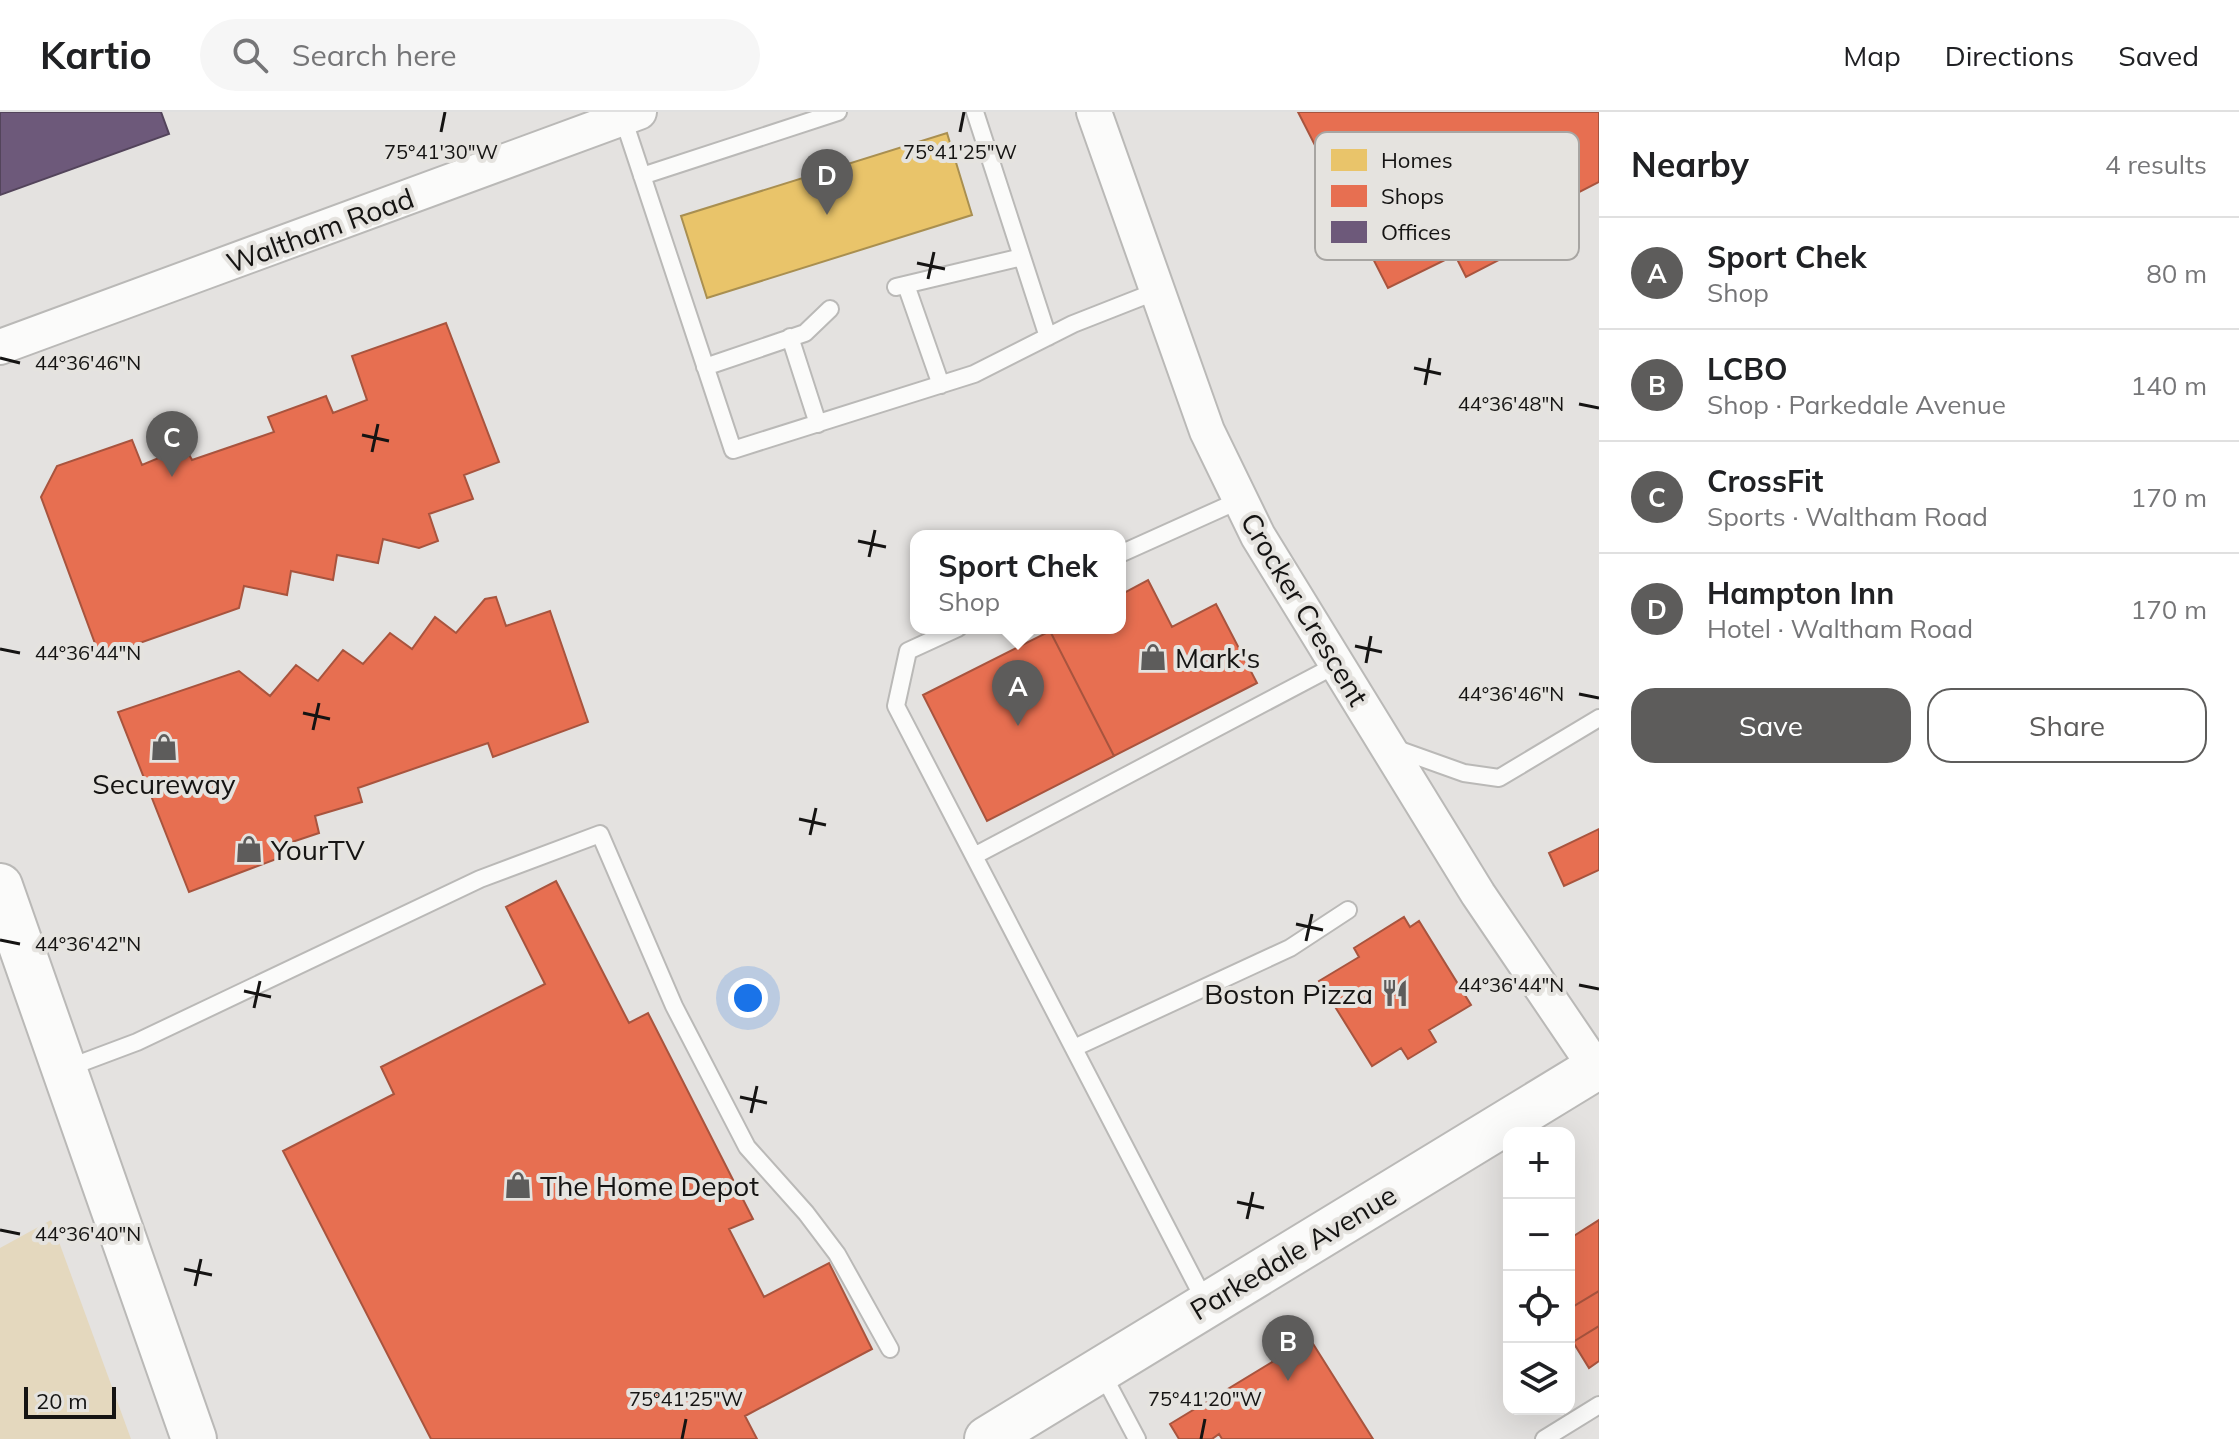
<!DOCTYPE html>
<meta charset="utf-8">
<style>
:root{--surface:#fff;--page:#f6f6f6;--text:#202124;--muted:#757577;--line:#e0e0e0;--accent:#5d5c5b}
body{margin:0;font-family:Mulish,sans-serif;background:var(--page);color:var(--text)}
.controls{position:absolute;right:24px;bottom:24px;display:grid;overflow:hidden;border-radius:16px;box-shadow:0 8px 32px #0002}
.controls button{width:72px;height:72px;display:grid;place-items:center;padding:0;border:0;border-bottom:2px solid var(--line);background:var(--surface);color:var(--text);font:40px sans-serif}
.scale{position:absolute;left:24px;bottom:20px;width:92px;box-sizing:border-box;padding-left:8px;border:4px solid #151413;border-top:0;font-size:22px;line-height:28px;white-space:nowrap;color:#151413;-webkit-text-stroke:6px #e5e3df;paint-order:stroke}
.you{position:absolute;left:748px;top:886px;width:28px;height:28px;margin:-20px;border:6px solid #fff;border-radius:50%;background:#1a73e8;box-shadow:0 0 0 12px #1a73e833}
.badge{display:grid;place-items:center;width:52px;height:52px;border-radius:50%;background:var(--accent);color:#fff;font-size:26px;font-weight:700}
.pin{position:absolute;translate:-50% -66px;filter:drop-shadow(0 2px 4px #0008)}
.pin::after{content:'';position:absolute;top:42px;width:28px;height:24px;background:inherit;clip-path:polygon(0 0,100% 0,50% 100%)}
.popup{position:absolute;left:910px;top:418px;width:216px;height:104px;box-sizing:border-box;display:grid;place-content:center;border-radius:16px;background:var(--surface);filter:drop-shadow(0 2px 6px #0005);font-size:26px;white-space:nowrap;color:var(--muted)}
.popup b{font-size:30px;color:var(--text)}
.popup::after{content:'';position:absolute;left:50%;top:100%;margin-left:-16px;border:16px solid transparent;border-top-color:var(--surface)}
.list{margin:0;padding:0;list-style:none}
h2{display:flex;justify-content:space-between;align-items:center;height:104px;margin:0;padding:0 32px;font-size:34px}
h2 small{font-size:26px;font-weight:400;color:var(--muted)}
.list li{display:grid;grid-template-columns:52px 1fr auto;gap:24px;align-items:center;box-sizing:border-box;height:112px;padding:0 32px;border-top:2px solid var(--line)}
.list b{display:block;font-size:30px;white-space:nowrap}
.list p{margin:0;font-size:26px;white-space:nowrap;color:var(--muted)}
.list em{font-size:26px;font-style:normal;color:var(--muted)}
.actions{display:flex;gap:16px;padding:24px 32px}
.actions a{flex:1;padding:18px 0;border:2px solid var(--accent);border-radius:24px;text-align:center;font-size:28px;color:var(--accent)}
.actions .main{background:var(--accent);color:#fff}
.icon{flex:none;width:44px;height:44px;fill:none;stroke:currentColor;stroke-width:2;stroke-linecap:round;stroke-linejoin:round}
.map{position:relative;flex:none;width:1599px;height:1327px;overflow:hidden}
header{display:flex;align-items:center;gap:48px;box-sizing:border-box;height:112px;padding:0 40px;background:var(--surface);border-bottom:2px solid var(--line)}
header strong{font-size:38px}
nav{display:flex;gap:44px;margin-inline-start:auto;font-size:28px}
.search{width:560px;height:72px;background:var(--page);display:flex;align-items:center;gap:20px;box-sizing:border-box;padding:0 28px;border-radius:44px;color:var(--muted);font-size:30px}
main{display:flex}
aside{flex:1;background:var(--surface)}
.map>svg:first-child{display:block}
.green{fill:#e4d8be}
.homes{fill:#e9c46a;stroke:#a98f50;stroke-width:2}
.shops{fill:#e76f51;stroke:#a8543e;stroke-width:2}
.offices{fill:#6d597a;stroke:#53445b;stroke-width:2}
.lines{fill:none;stroke-linecap:round;stroke-linejoin:round}
.lane-casing{stroke:#bab9b7;stroke-width:20}
.street-casing{stroke:#bab9b7;stroke-width:38}
.secondary-casing{stroke:#bab9b7;stroke-width:48}
.lane{stroke:#fbfbfa;stroke-width:16}
.street{stroke:#fbfbfa;stroke-width:34}
.secondary{stroke:#fbfbfa;stroke-width:44}
.ticks{fill:none;stroke:#151413;stroke-width:3}
.labels{text-anchor:middle;dominant-baseline:central;stroke-width:8;stroke-linejoin:round;paint-order:stroke}
.street-label{font-size:28px;fill:#151413;stroke:#e5e3df}
.poi-label{font-size:28px;fill:#151413;stroke:#e5e3df;text-anchor:start}
.key{fill:#e5e3df;stroke:#a7a5a2;stroke-width:2}
.key-label{font-size:22px;fill:#151413}
.ticks-label{font-size:20px;text-anchor:middle;fill:#151413;stroke:#e5e3df;stroke-width:8;stroke-linejoin:round;paint-order:stroke}
</style>
<header>
<strong>Kartio</strong>
<div class="search"><svg class="icon" aria-label="search" viewBox="0 0 24 24"><circle cx="10" cy="10" r="6"/><path d="M15 15l6 6"/></svg>Search here</div>
<nav><a>Map</a><a>Directions</a><a>Saved</a></nav>
</header>
<main>
<div class="map">
<svg width="1599" height="1327" viewBox="0 0 1599 1327">
<rect width="100%" height="100%" fill="#e4e2e0"/>
<path class="green" d="M51 1108 131 1327H0V1136Z"/>
<path class="homes" d="M947 21 972 103 707 186 681 104Z"/>
<path class="shops" d="M1298 0H1599V70L1513 114 1522 136 1466 165 1455 143 1388 176Z
M446 211 499 350 464 363 473 387 429 402 438 429 419 436 383 427 378 451 337 443 333 468 291 459 287 483 244 474 239 496 100 545 41 385 57 354 132 328 142 353 185 335 192 348 274 320 268 305 326 284 333 301 367 288 352 244Z
M1148 468 1172 515 1216 492 1257 571 1114 644 1050 519 1055 516H1120V483Z
M496 485 506 514 550 499 588 610 493 645 488 631 358 676 362 690 315 704 319 721 274 736 279 746 189 780 118 600 239 559 270 584 296 553 318 569 343 538 363 552 390 521 412 537 435 505 456 521 485 487Z
M1050 519 1114 644 987 709 923 583Z
M1599 717V758L1564 774 1549 741Z
M556 769 629 911 648 901 753 1107 729 1117 764 1185 829 1151 872 1237 745 1304 757 1327H431L283 1039 394 982 381 955 545 872 506 795Z
M1404 805 1410 815 1419 809 1471 893 1429 918 1436 930 1408 947 1401 936 1372 954 1319 869 1359 845 1354 836Z
M1599 1108V1179L1569 1197V1127Z
M1599 1179V1214L1573 1230 1569 1224V1197Z
M1599 1214V1249L1589 1256 1573 1230Z
M1310 1227 1373 1327H1222L1219 1322 1212 1327H1179L1170 1312Z"/>
<path class="offices" d="M0 0H161L169 22 0 83Z"/>
<g class="lines">
<g class="lane-casing">
<path id="lane" d="M975 0 1048 225
M623 6 733 338 974 262 1073 212 1157 179
M642 64 838 0
M906 173 941 273
M896 175 1022 145
M790 225 818 312
M705 255 805 221 830 197
M1120 442 1240 388
M958 516 908 539 896 594 1207 1193
M1394 636 1464 661 1499 666 1599 606
M974 744 1336 553
M1074 936 1290 836 1348 798
M65 957 137 930 480 767 600 722 674 894 747 1035 806 1101 837 1142 890 1237
M1101 1259 1137 1327
M1544 1327 1599 1293"/>
</g>
<g class="street-casing">
<path id="street" d="M1094 0 1207 319 1258 424 1478 782 1596 956
M0 235 639 0"/>
</g>
<g class="secondary-casing">
<path id="secondary" d="M0 774 194 1327
M987 1327 1599 954"/>
</g>
<use href="#lane" class="lane"/>
<use href="#street" class="street"/>
<use href="#secondary" class="secondary"/>
</g>
<path class="ticks" d="M441 20 445 0M960 20 964 0M917 151 945 157M928 167 934 140M0 246 20 251M1414 256 1441 262M1425 273 1430 246M1579 292 1599 296M362 323 389 329M372 340 378 312M858 429 886 435M869 445 875 418M1355 534 1382 540M0 537 20 541M1366 551 1371 524M1579 582 1599 586M303 601 330 607M313 618 319 591M799 707 826 713M810 723 816 696M1296 812 1323 818M0 828 20 832M1306 829 1312 802M1579 873 1599 877M244 879 271 885M254 896 260 869M740 985 767 991M751 1001 757 974M1237 1090 1264 1096M1247 1107 1253 1080M0 1118 20 1122M184 1157 212 1163M195 1174 201 1147M682 1327 686 1307M1201 1327 1205 1307"/>
<defs>
<g id="shop-bare" transform="scale(2.16)"><path d="M-5-2.5h2.3a2.7 3.5 0 0 1 5.4 0H5L5.5 6h-11ZM-1.5-2.5h3a1.5 2.3 0 0 0-3 0Z" fill="#5d5c5b" stroke="#e5e3df" stroke-width="2.5" paint-order="stroke"/></g>
<g id="restaurant-bare" transform="scale(2.16)"><path d="M-5-6h1v4h1v-4h1v4h1v-4h1v5L-1.5 .5V6h-2V.5L-5-1ZM5-6V6H3V1.5H1.5Q1.5-4 5-6Z" fill="#5d5c5b" stroke="#e5e3df" stroke-width="2.5" paint-order="stroke"/></g>
</defs>
<g fill-rule="evenodd">
<use href="#shop-bare" x="1153" y="545"/>
<use href="#shop-bare" x="164" y="635"/>
<use href="#shop-bare" x="249" y="737"/>
<use href="#restaurant-bare" x="1395" y="881"/>
<use href="#shop-bare" x="518" y="1073"/>
</g>
<g class="labels">
<g class="street-label">
<text transform="translate(320 118) rotate(-20)">Waltham Road</text>
<text transform="translate(1305 497) rotate(59)">Crocker Crescent</text>
<text transform="translate(1293 1140) rotate(-31)">Parkedale Avenue</text>
</g>
<g class="poi-label">
<text x="1175" y="545">Mark's</text>
<text x="164" y="671" text-anchor="middle">Secureway</text>
<text x="271" y="737">YourTV</text>
<text x="1373" y="881" text-anchor="end">Boston Pizza</text>
<text x="540" y="1073">The Home Depot</text>
</g>
</g>
<rect x="1315" y="20" width="264" height="128" rx="12" class="key"/>
<rect x="1331" y="37" width="36" height="22" fill="#e9c46a"/>
<rect x="1331" y="73" width="36" height="22" fill="#e76f51"/>
<rect x="1331" y="109" width="36" height="22" fill="#6d597a"/>
<g class="key-label">
<text x="1381" y="56">Homes</text>
<text x="1381" y="92">Shops</text>
<text x="1381" y="128">Offices</text>
</g>
<g class="ticks-label">
<text x="441" y="47">75°41'30"W</text>
<text x="960" y="47">75°41'25"W</text>
<text x="88" y="258">44°36'46"N</text>
<text x="1511" y="299">44°36'48"N</text>
<text x="88" y="548">44°36'44"N</text>
<text x="1511" y="589">44°36'46"N</text>
<text x="88" y="839">44°36'42"N</text>
<text x="1511" y="880">44°36'44"N</text>
<text x="88" y="1129">44°36'40"N</text>
<text x="686" y="1294">75°41'25"W</text>
<text x="1205" y="1294">75°41'20"W</text>
</g>
</svg>
<div class="controls">
<button>+</button>
<button>−</button>
<button><svg class="icon" aria-label="locate" viewBox="0 0 24 24"><circle cx="12" cy="12" r="6"/><path d="M12 2v4M12 18v4M2 12h4M18 12h4"/></svg></button>
<button><svg class="icon" aria-label="layers" viewBox="0 0 24 24"><path d="M12 4l9 5-9 5-9-5zM3 14l9 5 9-5"/></svg></button>
</div>
<div class="scale">20 m</div>
<div class="you"></div>
<div class="pin badge" style="left:1018px;top:614px">A</div>
<div class="popup"><b>Sport Chek</b>Shop</div>
<div class="pin badge" style="left:1288px;top:1269px">B</div>
<div class="pin badge" style="left:172px;top:365px">C</div>
<div class="pin badge" style="left:827px;top:103px">D</div>
</div>
<aside>
<h2>Nearby<small>4 results</small></h2>
<ul class="list">
<li><span class="badge">A</span><div><b>Sport Chek</b><p>Shop</p></div><em>80 m</em></li>
<li><span class="badge">B</span><div><b>LCBO</b><p>Shop · Parkedale Avenue</p></div><em>140 m</em></li>
<li><span class="badge">C</span><div><b>CrossFit</b><p>Sports · Waltham Road</p></div><em>170 m</em></li>
<li><span class="badge">D</span><div><b>Hampton Inn</b><p>Hotel · Waltham Road</p></div><em>170 m</em></li>
</ul>
<div class="actions"><a class="main">Save</a><a>Share</a></div>
</aside>
</main>
